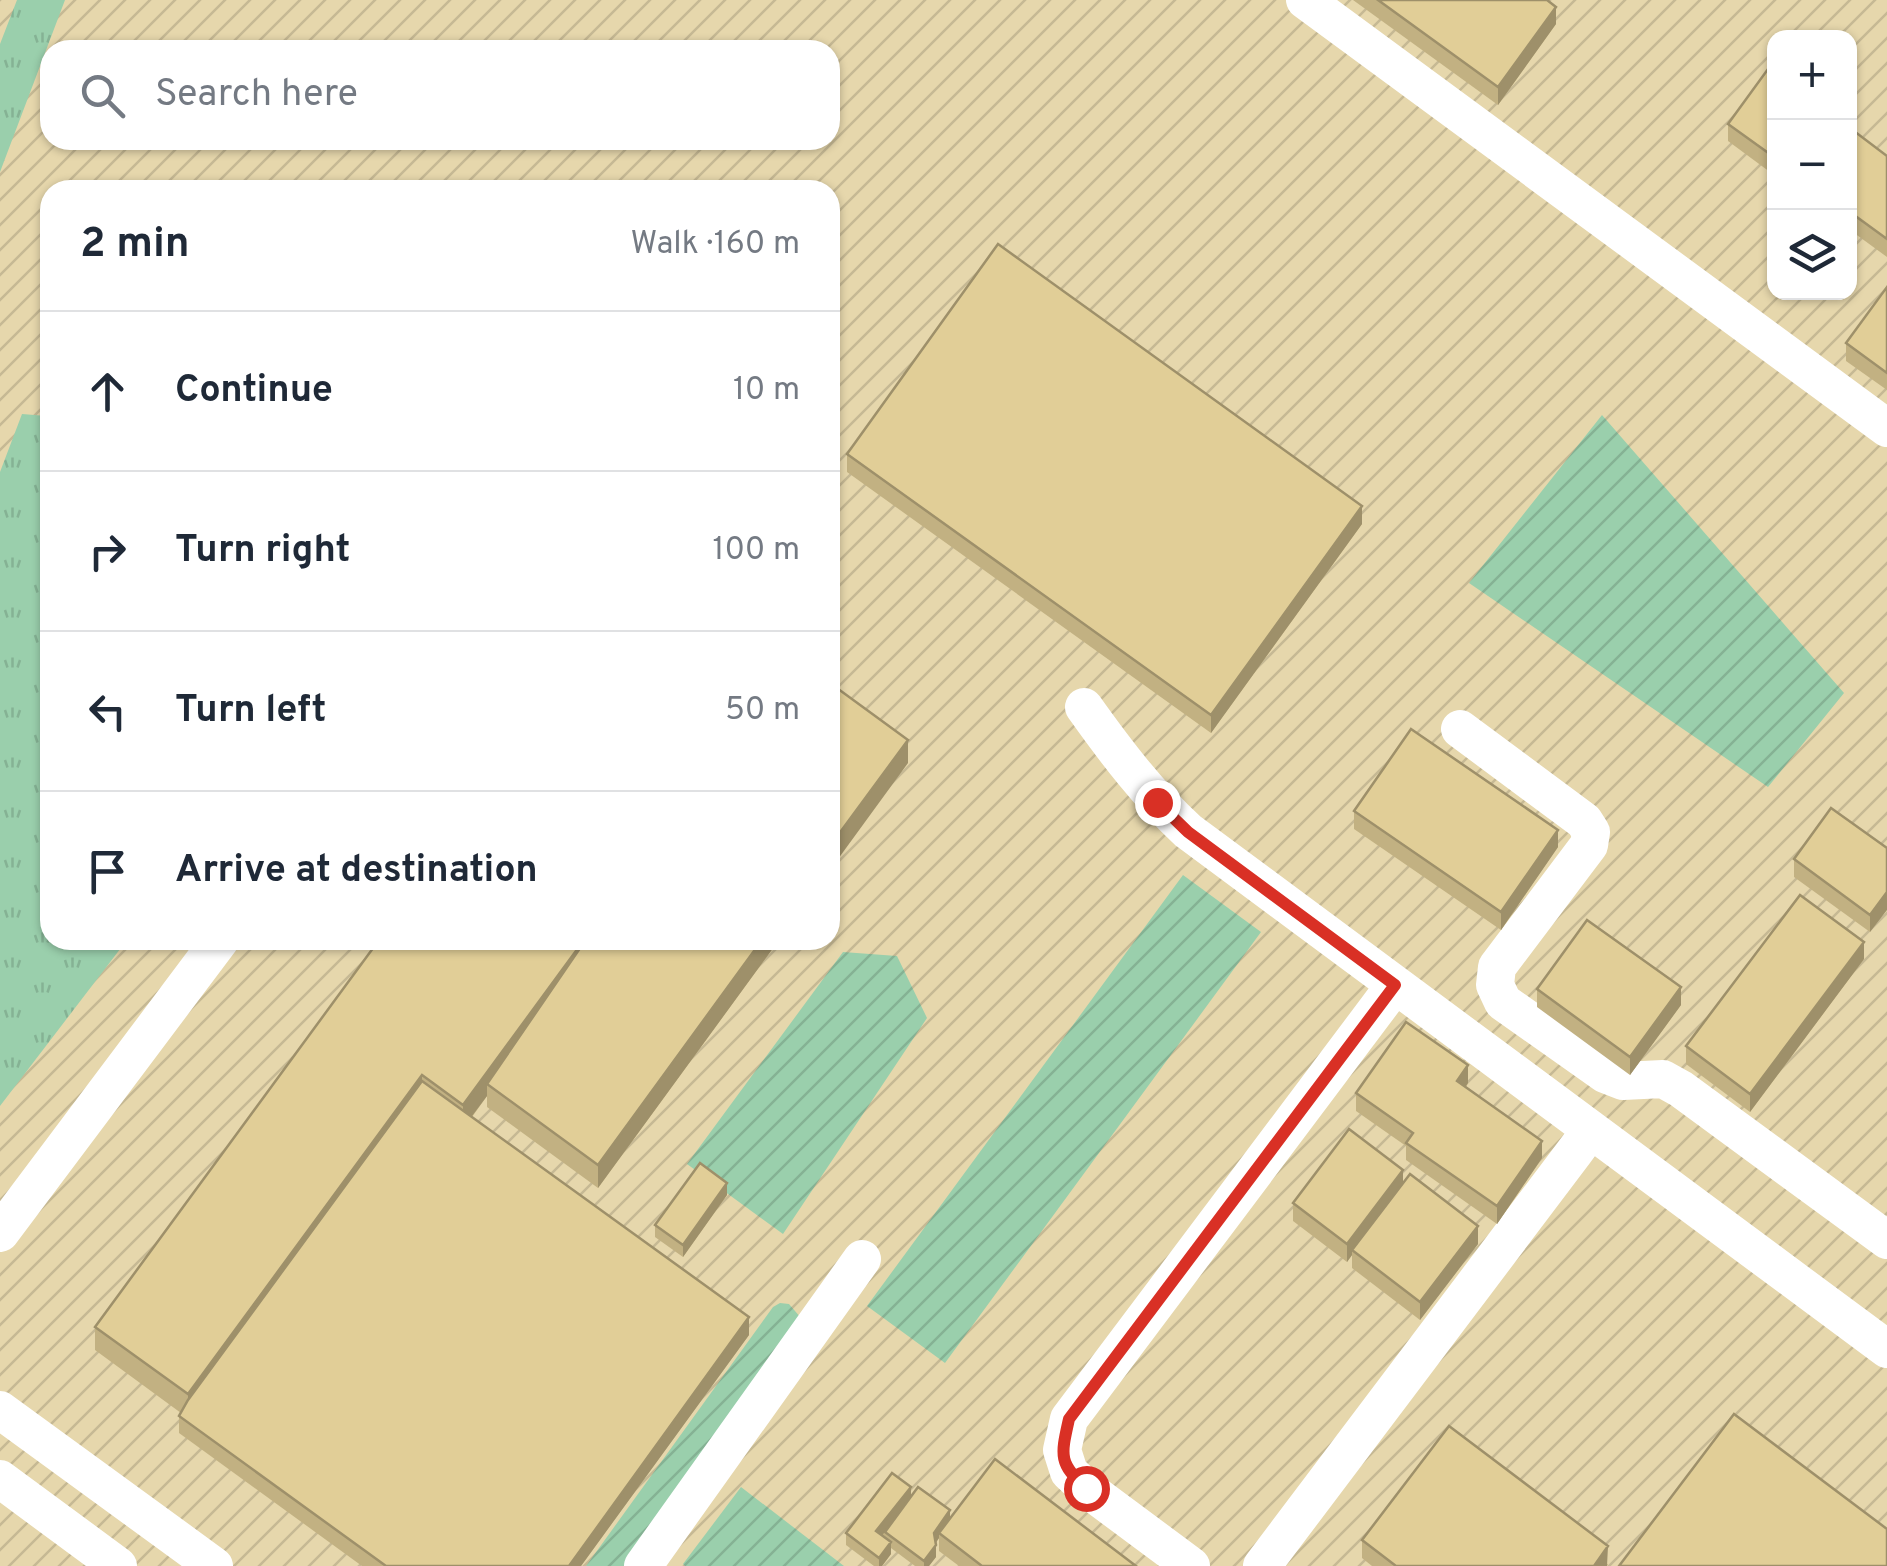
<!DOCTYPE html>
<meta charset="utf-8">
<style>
:root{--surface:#fff;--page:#f6f6f7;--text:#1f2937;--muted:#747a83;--line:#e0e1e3}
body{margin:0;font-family:Overpass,sans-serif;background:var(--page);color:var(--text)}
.controls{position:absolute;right:30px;top:30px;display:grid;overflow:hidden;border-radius:20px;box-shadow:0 2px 8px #0004}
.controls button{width:90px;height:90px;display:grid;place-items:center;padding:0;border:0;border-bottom:2px solid var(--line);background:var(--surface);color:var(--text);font:50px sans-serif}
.stop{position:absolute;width:30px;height:30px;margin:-22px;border:8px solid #d93025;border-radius:50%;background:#fff}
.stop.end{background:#d93025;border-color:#fff;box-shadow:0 2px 10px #0008}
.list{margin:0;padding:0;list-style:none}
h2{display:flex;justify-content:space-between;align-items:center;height:130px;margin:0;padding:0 40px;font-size:42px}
h2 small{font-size:32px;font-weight:400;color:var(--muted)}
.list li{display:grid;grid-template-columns:65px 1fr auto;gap:30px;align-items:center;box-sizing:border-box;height:160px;padding:0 40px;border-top:2px solid var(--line)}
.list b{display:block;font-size:38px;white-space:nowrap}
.list em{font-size:32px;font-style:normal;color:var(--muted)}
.icon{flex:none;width:55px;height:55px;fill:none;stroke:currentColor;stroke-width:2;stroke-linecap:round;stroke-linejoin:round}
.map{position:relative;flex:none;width:1887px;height:1566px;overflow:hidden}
.search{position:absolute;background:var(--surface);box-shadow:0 2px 8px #0004;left:40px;top:40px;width:800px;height:110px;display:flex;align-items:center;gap:25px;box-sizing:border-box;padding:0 35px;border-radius:30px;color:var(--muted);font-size:38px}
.panel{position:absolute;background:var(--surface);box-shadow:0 2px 8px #0004;left:40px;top:180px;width:800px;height:770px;border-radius:30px}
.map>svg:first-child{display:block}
.industrial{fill:url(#industrial-furrows);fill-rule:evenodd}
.park{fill:url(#park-tufts)}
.garden{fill:url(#garden-furrows)}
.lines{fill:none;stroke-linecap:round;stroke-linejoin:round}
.minor{stroke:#fff;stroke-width:38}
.wall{fill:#c2b182}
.shaded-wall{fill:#9e906a}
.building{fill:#e1ce97;stroke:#9e906a;stroke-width:2.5}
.route{stroke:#d93025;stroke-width:12}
</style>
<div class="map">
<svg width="1887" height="1566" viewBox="0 0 1887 1566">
<defs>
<pattern id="industrial-furrows" width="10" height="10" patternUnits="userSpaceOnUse" patternTransform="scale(2.5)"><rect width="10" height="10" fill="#e6d7ac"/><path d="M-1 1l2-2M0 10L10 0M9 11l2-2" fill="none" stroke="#c6b994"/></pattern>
<pattern id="park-tufts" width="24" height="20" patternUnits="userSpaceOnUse" patternTransform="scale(2.5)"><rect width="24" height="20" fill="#9acfac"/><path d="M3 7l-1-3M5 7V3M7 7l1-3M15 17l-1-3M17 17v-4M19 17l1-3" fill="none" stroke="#85b294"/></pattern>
<pattern id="garden-furrows" width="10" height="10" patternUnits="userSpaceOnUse" patternTransform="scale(2.5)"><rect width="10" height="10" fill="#9acfac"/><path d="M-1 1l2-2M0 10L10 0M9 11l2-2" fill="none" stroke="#85b294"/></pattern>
</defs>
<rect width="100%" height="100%" fill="#efe2be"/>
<path class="industrial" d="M0 0H1887V1566H0ZM1774 38H1850V292H1774ZM50 50H830V140H50ZM50 190H830V940H50Z"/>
<path class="park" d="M17 0H65L0 172V44Z
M22 414 47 416 50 419V940H127L0 1106V472Z"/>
<path class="garden" d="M1602 415 1844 693 1768 787 1469 583Z
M1183 875 1261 932 945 1363 867 1306Z
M843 952 897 956 927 1018 783 1234 687 1164Z
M780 1303 789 1304 801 1318 626 1566H586L773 1307Z
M741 1487 844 1566H685L683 1564Z"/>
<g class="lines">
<path class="minor" d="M1305 0 1887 428
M1084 707C1116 752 1148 794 1188 831L1887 1349
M1460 729 1584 821 1591 832 1589 845 1497 967 1495 985 1503 1002 1605 1074 1623 1081 1663 1079 1681 1089 1887 1240
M0 1233 220 940
M0 1410 214 1566
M0 1479 118 1566
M643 1566 862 1259
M1191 1566 1086 1488 1069 1472 1062 1450 1069 1419 1395 985
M1262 1566 1591 1130"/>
</g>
<path class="wall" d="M1353 0H1547L1556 24 1498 105Z
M1774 74V175L1728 141V124Z
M1850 128 1887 156V257L1850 230Z
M1887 287V390L1846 361V343Z
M847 454 1362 524 1211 733 847 472Z
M1354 811 1558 847 1501 930 1354 829Z
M1887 848 1870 932 1794 877V859Z
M379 940H779L598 1188 487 1107V1096L472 1117 749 1335 581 1566H362L179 1433V1416L181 1413 95 1350V1327Z
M1864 959 1750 1112 1686 1064V1046Z
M1537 989 1681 1005 1630 1075 1537 1007Z
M1468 1083 1466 1087 1542 1158 1497 1224 1406 1160V1146L1356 1111V1093Z
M1403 1183 1478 1244 1420 1320 1352 1268V1255L1347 1262 1293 1221V1203Z
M727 1195 683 1257 655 1237V1225Z
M911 1497 950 1519 1136 1566H959L939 1551V1538L936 1543V1557L929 1566H915L891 1548V1554L882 1566H874L846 1545V1533Z
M1362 1540 1608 1564 1607 1566H1372L1362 1558Z"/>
<path class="shaded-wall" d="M1556 7V24L1498 105V87Z
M1362 506V524L1211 733V715Z
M908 740V763L830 870V846Z
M1558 830V847L1501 930V912Z
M1887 892V910L1870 932V915Z
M584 940V963L487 1084V1096L463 1128V1105Z
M762 940H779L598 1188V1165Z
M1864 942V959L1750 1112V1094Z
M1681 987V1005L1630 1075V1057Z
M1468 1065V1083L1457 1099V1081Z
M422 1075V1098L188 1418V1394Z
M1542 1141V1158L1497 1224V1206Z
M1403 1170V1188L1352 1250V1255L1347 1262V1244Z
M727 1183V1195L683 1257V1245Z
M1478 1226V1244L1420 1320V1302Z
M749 1317V1335L581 1566H569Z
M911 1487V1499L876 1543V1531Z
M950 1510V1522L939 1533V1538L934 1545V1533Z
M891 1542V1554L882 1566H879V1558Z
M936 1545V1557L929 1566H924V1561Z
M1608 1546 1607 1566H1594Z"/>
<path class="building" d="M1378 0H1547L1556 7 1498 87Z
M1768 69 1774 74V157L1728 124Z
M1850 128 1887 156V239L1850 212Z
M998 244 1362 506 1211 715 847 454Z
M1887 287V373L1846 343Z
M830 683 908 740 830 846Z
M1411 729 1558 830 1501 912 1354 811Z
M1831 808 1887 848V892L1870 915 1794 859Z
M1800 895 1864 942 1750 1094 1686 1046Z
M1587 920 1681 987 1630 1057 1537 989Z
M379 940H762L598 1165 487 1084 585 941 584 940 463 1105 422 1075 188 1394 95 1327Z
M1406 1022 1468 1065 1457 1081 1542 1141 1497 1206 1406 1143 1413 1133 1356 1093Z
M422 1081 749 1317 569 1566H386L179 1416 188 1400Z
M1349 1129 1403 1170 1347 1244 1293 1203Z
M700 1163 727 1183 683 1245 655 1225Z
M1410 1174 1478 1226 1420 1302 1352 1250Z
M1734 1414 1887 1529V1566H1619Z
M1449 1426 1608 1546 1594 1566H1396L1362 1540Z
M995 1459 1136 1566H982L939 1533Z
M892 1473 911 1487 876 1531 891 1542 879 1558 846 1533Z
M918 1487 950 1510 934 1533 936 1545 924 1561 885 1532Z"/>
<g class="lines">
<path class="route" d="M1086 1488C1058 1463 1061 1455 1069 1419L1395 985 1188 832 1157 802"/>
</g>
</svg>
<div class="controls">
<button>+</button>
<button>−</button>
<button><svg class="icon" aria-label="layers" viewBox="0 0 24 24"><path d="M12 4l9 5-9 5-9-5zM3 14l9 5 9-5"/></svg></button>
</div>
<div class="stop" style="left:1086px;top:1488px"></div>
<div class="stop end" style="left:1157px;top:802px"></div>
<div class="search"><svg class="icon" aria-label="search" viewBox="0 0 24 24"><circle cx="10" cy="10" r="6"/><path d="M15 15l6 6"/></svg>Search here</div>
<section class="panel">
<h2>2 min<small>Walk · 160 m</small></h2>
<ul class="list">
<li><svg class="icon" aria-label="ahead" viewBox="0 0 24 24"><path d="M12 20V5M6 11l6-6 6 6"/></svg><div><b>Continue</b></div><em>10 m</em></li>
<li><svg class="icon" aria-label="right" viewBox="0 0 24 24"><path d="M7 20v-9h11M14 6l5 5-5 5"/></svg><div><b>Turn right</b></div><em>100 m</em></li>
<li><svg class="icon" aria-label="left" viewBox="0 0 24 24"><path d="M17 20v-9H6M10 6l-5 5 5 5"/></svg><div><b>Turn left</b></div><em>50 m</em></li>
<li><svg class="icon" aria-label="arrive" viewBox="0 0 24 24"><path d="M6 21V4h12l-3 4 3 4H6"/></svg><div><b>Arrive at destination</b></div></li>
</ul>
</section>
</div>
